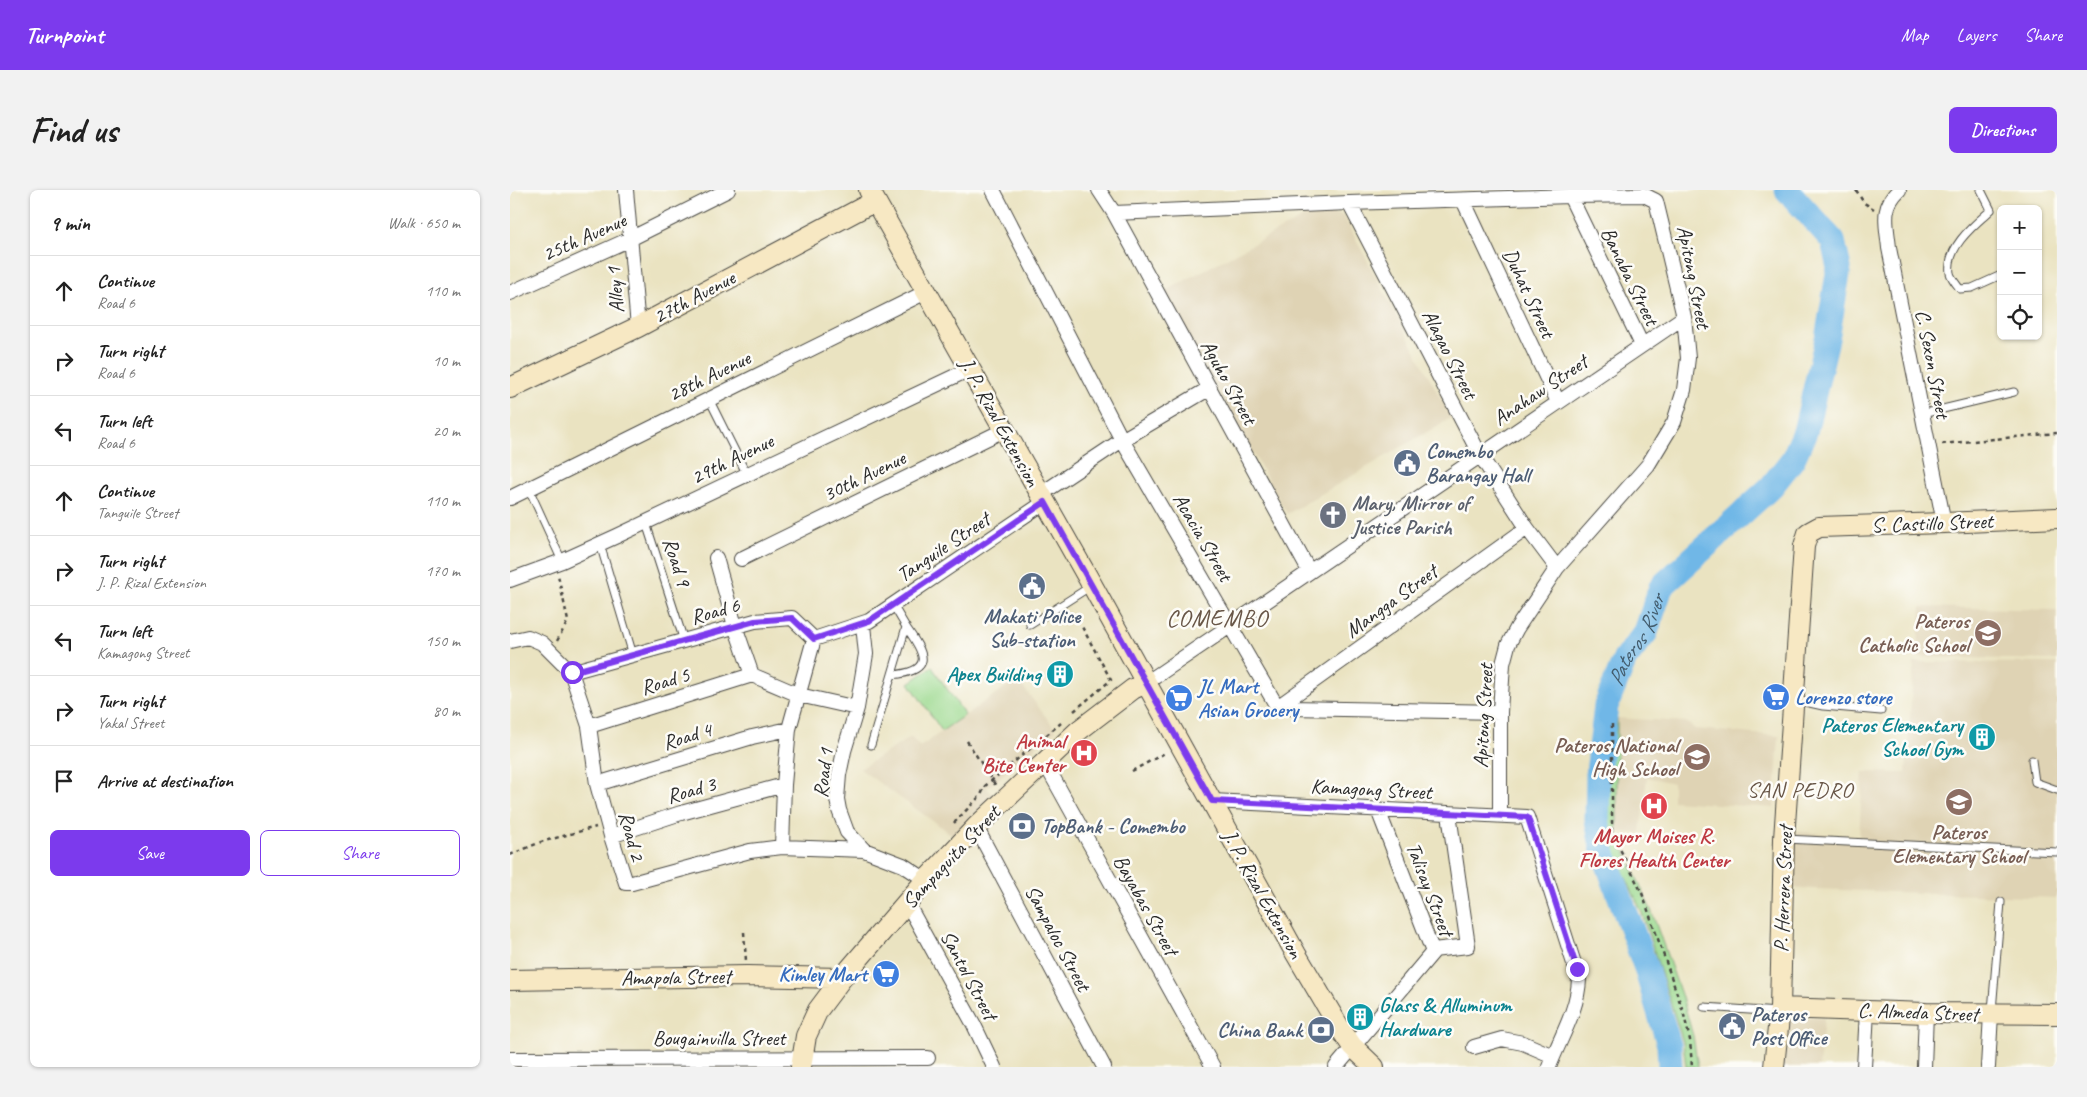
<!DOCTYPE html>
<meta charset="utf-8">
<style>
:root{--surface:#fff;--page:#f2f2f2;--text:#222;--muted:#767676;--line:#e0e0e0;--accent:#7c3aed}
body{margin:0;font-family:Caveat,sans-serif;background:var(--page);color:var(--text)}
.controls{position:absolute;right:15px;top:15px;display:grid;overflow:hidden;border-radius:8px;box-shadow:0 1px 4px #0004}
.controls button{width:45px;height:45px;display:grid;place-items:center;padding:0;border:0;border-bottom:1px solid var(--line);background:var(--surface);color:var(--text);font:25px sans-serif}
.stop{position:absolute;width:15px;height:15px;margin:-11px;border:4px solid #7c3aed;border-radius:50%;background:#fff}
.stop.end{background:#7c3aed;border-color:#fff;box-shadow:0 1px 5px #0008}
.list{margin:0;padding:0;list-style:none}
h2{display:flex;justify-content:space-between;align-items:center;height:65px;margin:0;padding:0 20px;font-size:21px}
h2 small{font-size:16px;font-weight:400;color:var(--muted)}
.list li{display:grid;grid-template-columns:32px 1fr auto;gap:15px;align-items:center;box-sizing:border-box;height:70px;padding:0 20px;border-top:1px solid var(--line)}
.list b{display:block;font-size:19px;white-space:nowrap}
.list p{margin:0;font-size:16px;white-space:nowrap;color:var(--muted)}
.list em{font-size:16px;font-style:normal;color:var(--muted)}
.actions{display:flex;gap:10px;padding:15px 20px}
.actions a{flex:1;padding:11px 0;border:1px solid var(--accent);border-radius:8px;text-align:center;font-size:18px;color:var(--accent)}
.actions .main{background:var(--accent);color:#fff}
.icon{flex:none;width:28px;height:28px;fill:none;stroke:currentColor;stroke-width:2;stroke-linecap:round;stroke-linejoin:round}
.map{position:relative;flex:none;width:1547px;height:877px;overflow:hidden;border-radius:8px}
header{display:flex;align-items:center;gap:30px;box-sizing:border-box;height:70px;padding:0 25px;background:var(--accent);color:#fff}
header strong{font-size:24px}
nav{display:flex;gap:28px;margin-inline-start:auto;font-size:18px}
.intro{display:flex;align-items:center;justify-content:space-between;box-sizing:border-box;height:120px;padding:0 30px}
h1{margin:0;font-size:35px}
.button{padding:12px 22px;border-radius:8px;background:var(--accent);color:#fff;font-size:18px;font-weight:700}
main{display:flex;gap:30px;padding:0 30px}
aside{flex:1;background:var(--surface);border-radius:8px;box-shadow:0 1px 4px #0004}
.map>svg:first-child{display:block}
.built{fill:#dfd3b4}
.green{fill:#9bd98f;stroke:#63825d}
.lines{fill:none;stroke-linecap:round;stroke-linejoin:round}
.river{stroke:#6fb7e7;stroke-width:25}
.lane-casing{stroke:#484742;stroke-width:9}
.street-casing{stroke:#484742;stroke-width:16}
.secondary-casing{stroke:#484742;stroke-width:22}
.path{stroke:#484742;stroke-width:2.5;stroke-dasharray:4 4;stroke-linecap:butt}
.lane{stroke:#fff;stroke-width:7}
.street{stroke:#fff;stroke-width:14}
.secondary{stroke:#f7e8c3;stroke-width:20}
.route{stroke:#7c3aed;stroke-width:6}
.labels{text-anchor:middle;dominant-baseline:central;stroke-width:5;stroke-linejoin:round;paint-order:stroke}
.street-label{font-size:21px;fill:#2b2b2b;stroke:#fdfcf7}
.service-label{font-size:21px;font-weight:bold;fill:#4e5e75;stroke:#fdfcf7;text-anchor:start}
.worship-label{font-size:21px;font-weight:bold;fill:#5b616d;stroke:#fdfcf7;text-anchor:start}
.education-label{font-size:21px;font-weight:bold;fill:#785e54;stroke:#fdfcf7;text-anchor:end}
.culture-label{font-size:21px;font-weight:bold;fill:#0d838f;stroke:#fdfcf7;text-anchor:end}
.shop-label{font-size:21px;font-weight:bold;fill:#366cbe;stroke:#fdfcf7;text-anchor:start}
.health-label{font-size:21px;font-weight:bold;fill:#be3a42;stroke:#fdfcf7;text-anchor:end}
.water-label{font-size:22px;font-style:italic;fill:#435c6d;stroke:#fdfcf7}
.neighbourhood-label{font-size:22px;letter-spacing:1px;fill:#685647;stroke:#fdfcf7}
.quarter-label{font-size:24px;letter-spacing:1px;fill:#685647;stroke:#fdfcf7}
</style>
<header>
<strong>Turnpoint</strong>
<nav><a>Map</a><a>Layers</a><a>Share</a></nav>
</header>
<div class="intro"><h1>Find us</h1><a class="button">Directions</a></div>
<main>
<aside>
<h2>9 min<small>Walk · 650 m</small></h2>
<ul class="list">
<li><svg class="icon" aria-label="ahead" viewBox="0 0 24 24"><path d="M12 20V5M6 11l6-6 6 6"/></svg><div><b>Continue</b><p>Road 6</p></div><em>110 m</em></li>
<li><svg class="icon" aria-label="right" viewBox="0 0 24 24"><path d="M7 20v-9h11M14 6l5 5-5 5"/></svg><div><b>Turn right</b><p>Road 6</p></div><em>10 m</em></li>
<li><svg class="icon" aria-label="left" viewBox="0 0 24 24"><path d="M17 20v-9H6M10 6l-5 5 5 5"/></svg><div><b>Turn left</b><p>Road 6</p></div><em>20 m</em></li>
<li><svg class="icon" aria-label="ahead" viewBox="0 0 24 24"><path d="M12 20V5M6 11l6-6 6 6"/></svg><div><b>Continue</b><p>Tanguile Street</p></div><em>110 m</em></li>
<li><svg class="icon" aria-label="right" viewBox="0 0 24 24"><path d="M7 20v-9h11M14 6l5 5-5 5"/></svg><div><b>Turn right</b><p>J. P. Rizal Extension</p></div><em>170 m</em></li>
<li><svg class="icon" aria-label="left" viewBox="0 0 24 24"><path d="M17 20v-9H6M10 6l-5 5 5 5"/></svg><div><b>Turn left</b><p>Kamagong Street</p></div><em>150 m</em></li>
<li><svg class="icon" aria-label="right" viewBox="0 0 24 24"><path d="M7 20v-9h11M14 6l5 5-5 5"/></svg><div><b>Turn right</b><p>Yakal Street</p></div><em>80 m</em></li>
<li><svg class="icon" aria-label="arrive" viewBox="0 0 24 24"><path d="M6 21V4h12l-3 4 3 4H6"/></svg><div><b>Arrive at destination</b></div></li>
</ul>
<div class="actions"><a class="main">Save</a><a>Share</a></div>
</aside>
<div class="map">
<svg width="1547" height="877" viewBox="0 0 1547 877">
<rect width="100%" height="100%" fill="#fdfcf7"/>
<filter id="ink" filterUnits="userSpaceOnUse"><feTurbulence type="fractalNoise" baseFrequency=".02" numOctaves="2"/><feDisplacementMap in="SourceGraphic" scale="10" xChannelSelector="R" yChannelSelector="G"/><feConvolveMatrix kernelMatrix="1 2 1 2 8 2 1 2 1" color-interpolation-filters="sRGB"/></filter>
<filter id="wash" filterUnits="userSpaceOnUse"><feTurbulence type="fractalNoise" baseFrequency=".0096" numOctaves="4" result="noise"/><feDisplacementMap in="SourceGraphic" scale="20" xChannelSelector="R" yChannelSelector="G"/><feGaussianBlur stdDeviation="1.12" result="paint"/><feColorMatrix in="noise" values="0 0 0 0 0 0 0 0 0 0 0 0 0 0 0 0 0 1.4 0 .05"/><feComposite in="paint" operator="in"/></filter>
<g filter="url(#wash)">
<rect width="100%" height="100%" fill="#eae3c1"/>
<path class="built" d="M803 22 833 25 941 228 777 324 653 102Z
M1411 417 1547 420V470L1407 467Z
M1404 472 1547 473V708L1279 698 1281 641 1349 647 1353 582 1396 583Z
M507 489 546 540 477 598 484 607 445 647 350 579 401 547 410 557Z
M1107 528 1176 532 1185 539 1269 546 1264 618 1163 611V593L1137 587 1130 643 1107 642Z
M1278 828H1314L1309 877H1272Z"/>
<path class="green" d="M422 477 455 525 432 541 399 493Z
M1100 528H1107V643L1141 720 1173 810 1183 846 1188 877H1176L1173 852 1132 723 1094 639Z"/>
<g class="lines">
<path class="river" id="s1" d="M1160 877 1159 855 1136 778 1093 661 1087 630 1088 583 1096 516 1115 469 1136 442 1151 397 1261 297 1283 269 1295 242 1317 149 1329 78 1323 51 1277 0"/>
</g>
</g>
<g filter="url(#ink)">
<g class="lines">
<g class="lane-casing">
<path id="lane" d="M1471 0 1481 20C1464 35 1436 57 1440 83 1441 88 1447 95 1450 99L1462 98 1491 85
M199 209 236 283
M1412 224 1504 202
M19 299 52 371
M136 333 174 451
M90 354 123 465
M520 435 581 396
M382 485C425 481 415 464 396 437
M1286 510 1313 516 1371 521
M361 555 396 437 383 415
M1522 570 1525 592 1547 600
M1275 649 1547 662
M1194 817 1269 822
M1482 821 1491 712"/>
</g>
<g class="street-casing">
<path id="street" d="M116 0 128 137
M483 0 612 250 765 513 781 518 990 522
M589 0 604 23 799 381
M1389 0C1370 18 1377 35 1379 58L1434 333
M1060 6 1132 155
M953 10 1048 212
M839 13 970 265 1017 338 1047 378
M604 23 839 13 1060 6 1134 5 1146 11 1174 127 1178 168 1174 200 1164 232 1138 275 1047 378 1007 438 998 455 993 474 990 522V625
M0 103 120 49 218 0
M531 304 612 250 700 198
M0 308 416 102
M206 368 225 436 242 485 289 505 347 518
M231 369 494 240
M0 390 52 371 107 346 460 179
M353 435 356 464 347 518 334 561 329 585 327 609 329 620 337 642 354 660 393 675 416 690
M0 451 18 447 32 453 61 482 79 536 87 594 101 646 116 693H122L240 661 272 657 354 660
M61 482 245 431 282 428 304 449 359 431 535 312
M636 493 1174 127
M769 516 1017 338
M79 536 242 485
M535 573 703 877
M87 594 242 547 279 539
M702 611 1017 627 1069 789C1068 820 1050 848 1039 877
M466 637 594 877
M101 646 171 623 274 595
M272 657 274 595 279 539 304 449
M397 713 464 835 484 877
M923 760 958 756 939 624
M964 857 992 849 1013 853 1043 866
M0 869 418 868
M826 877 923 762 868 620
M1354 877 1357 821
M1414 877 1416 823
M1478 877 1481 824"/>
</g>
<g class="secondary-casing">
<path id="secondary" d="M359 0 582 395 786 764 828 835 842 856 864 877
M0 198 128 137 365 11
M0 790 237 786 332 788
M1270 818 1416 823 1547 824
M291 877 296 846 308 820 332 788 416 690 466 637 568 541 623 499 636 493
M1264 877 1270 818 1274 649 1294 356 1298 343 1309 337 1434 333 1547 328"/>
</g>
<path class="path" d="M1346 0 1354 13 1364 19
M1432 254 1547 243
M47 451 58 431 48 385
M564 521 601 490 571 435
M1102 534V643L1132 703 1173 821 1180 850 1182 877
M457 551 486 596
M622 581 655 563
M444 633 471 605 475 596 551 533
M0 665 31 652 86 637
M234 742 236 771"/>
<use href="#lane" class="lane"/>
<use href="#street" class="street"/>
<use href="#secondary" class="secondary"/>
</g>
</g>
<g class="lines" filter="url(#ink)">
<path class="route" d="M62 482 245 431 282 428 304 449 359 431 535 312 702 611 1016 627 1018 628 1067 779"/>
</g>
<defs>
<g id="civic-disc" transform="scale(1.4375)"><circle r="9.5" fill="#5c6f8a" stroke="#fdfcf7"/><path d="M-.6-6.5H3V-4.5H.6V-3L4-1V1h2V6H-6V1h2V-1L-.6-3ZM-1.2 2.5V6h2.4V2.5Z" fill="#fff"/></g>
<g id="church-disc" transform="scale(1.4375)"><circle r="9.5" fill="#6b7280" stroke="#fdfcf7"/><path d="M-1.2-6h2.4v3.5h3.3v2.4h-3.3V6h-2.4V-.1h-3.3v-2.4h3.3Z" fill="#fff"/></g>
<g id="school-disc" transform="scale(1.4375)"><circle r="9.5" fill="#8d6e63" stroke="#fdfcf7"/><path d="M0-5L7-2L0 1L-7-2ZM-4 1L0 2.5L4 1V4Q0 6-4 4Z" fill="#fff"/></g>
<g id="building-disc" transform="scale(1.4375)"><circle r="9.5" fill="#0f9aa8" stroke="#fdfcf7"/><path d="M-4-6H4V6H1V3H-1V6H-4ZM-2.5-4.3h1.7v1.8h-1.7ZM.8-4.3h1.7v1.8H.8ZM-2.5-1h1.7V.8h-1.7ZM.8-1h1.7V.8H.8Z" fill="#fff"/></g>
<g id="supermarket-disc" transform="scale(1.4375)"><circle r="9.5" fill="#3f7fe0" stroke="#fdfcf7"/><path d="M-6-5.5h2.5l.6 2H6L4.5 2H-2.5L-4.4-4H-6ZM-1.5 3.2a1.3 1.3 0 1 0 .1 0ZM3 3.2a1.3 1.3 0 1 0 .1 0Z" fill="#fff"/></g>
<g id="hospital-disc" transform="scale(1.4375)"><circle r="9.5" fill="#e0444e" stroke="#fdfcf7"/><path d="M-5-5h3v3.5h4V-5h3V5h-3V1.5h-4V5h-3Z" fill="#fff"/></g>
<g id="bank-disc" transform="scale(1.4375)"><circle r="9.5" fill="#5c6f8a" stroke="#fdfcf7"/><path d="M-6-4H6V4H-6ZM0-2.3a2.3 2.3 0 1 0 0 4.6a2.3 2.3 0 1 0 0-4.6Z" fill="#fff"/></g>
</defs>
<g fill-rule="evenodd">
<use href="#civic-disc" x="897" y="273"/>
<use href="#church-disc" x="823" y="325"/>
<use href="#civic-disc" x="522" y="396"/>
<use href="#school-disc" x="1478" y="443"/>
<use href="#building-disc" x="550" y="484"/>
<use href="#supermarket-disc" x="1266" y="507"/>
<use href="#supermarket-disc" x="669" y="508"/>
<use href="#building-disc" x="1472" y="547"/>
<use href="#hospital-disc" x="574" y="563"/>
<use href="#school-disc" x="1187" y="567"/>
<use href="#school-disc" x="1449" y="612"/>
<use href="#hospital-disc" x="1144" y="616"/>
<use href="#bank-disc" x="512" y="636"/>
<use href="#supermarket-disc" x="376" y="784"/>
<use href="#building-disc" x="850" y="827"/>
<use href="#civic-disc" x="1222" y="836"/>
<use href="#bank-disc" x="811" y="840"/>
</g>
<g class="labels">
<g class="street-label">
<text transform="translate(74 47) rotate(-24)">25th Avenue</text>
<text transform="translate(1120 86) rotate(64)">Banaba Street</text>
<text transform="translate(1184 87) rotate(79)">Apitong Street</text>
<text transform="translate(105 100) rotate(-95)">Alley 1</text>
<text transform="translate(1019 103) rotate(65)">Duhat Street</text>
<text transform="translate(184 107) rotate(-28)">27th Avenue</text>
<text transform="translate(940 164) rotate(63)">Alagao Street</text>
<text transform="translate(1423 174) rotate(79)">C. Sexon Street</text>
<text transform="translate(199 186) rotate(-26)">28th Avenue</text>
<text transform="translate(719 192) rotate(61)">Aguho Street</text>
<text transform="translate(1030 200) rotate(-34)">Anahaw Street</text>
<text transform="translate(490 232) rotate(61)">J. P. Rizal Extension</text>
<text transform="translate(222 269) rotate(-26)">29th Avenue</text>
<text transform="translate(354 286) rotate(-26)">30th Avenue</text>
<text transform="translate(1422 333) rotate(-2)">S. Castillo Street</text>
<text transform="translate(693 347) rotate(60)">Acacia Street</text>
<text transform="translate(433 357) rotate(-34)">Tanguile Street</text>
<text transform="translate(167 372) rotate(72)">Road 9</text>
<text transform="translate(881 411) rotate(-36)">Mangga Street</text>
<text transform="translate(205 421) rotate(-16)">Road 6</text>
<text transform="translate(155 491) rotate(-17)">Road 5</text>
<text transform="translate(973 526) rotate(-87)">Apitong Street</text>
<text transform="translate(177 546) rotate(-17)">Road 4</text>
<text transform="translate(313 583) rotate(-83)">Road 1</text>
<text transform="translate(861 599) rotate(3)">Kamagong Street</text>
<text transform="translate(181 600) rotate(-16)">Road 3</text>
<text transform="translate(122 646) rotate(75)">Road 2</text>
<text transform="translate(441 667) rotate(-47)">Sampaguita Street</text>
<text transform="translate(920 699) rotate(69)">Talisay Street</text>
<text transform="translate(1273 699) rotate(-88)">P. Herrera Street</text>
<text transform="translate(753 704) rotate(61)">J. P. Rizal Extension</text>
<text transform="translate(636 715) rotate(61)">Bayabas Street</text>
<text transform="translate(548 748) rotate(62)">Sampaloc Street</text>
<text transform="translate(459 785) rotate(62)">Santol Street</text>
<text transform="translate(166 787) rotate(-1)">Amapola Street</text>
<text transform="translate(1408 822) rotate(2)">C. Almeda Street</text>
<text x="209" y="848">Bougainvilla Street</text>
</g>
<g class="service-label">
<text x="916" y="261">Comembo<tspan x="916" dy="24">Barangay Hall</tspan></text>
<text x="522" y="426" text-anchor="middle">Makati Police<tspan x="522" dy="24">Sub-station</tspan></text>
<text x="531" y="636">TopBank - Comembo</text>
<text x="1241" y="824">Pateros<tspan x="1241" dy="24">Post Office</tspan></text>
<text x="792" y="840" text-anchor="end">China Bank</text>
</g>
<g class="worship-label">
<text x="842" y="313">Mary, Mirror of<tspan x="842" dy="24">Justice Parish</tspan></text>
</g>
<g class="education-label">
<text x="1459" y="431">Pateros<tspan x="1459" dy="24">Catholic School</tspan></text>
<text x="1168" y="555">Pateros National<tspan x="1168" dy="24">High School</tspan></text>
<text x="1449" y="642" text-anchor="middle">Pateros<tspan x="1449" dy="24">Elementary School</tspan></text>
</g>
<g class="culture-label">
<text x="531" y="484">Apex Building</text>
<text x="1453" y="535">Pateros Elementary<tspan x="1453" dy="24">School Gym</tspan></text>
<text x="869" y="815" text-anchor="start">Glass &amp; Alluminum<tspan x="869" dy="24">Hardware</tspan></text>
</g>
<g class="shop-label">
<text x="688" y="496">JL Mart<tspan x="688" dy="24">Asian Grocery</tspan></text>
<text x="1285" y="507">Lorenzo store</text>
<text x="357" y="784" text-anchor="end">Kimley Mart</text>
</g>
<g class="health-label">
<text x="555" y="551">Animal<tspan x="555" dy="24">Bite Center</tspan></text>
<text x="1144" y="646" text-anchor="middle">Mayor Moises R.<tspan x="1144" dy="24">Flores Health Center</tspan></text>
</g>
<g class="water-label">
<text stroke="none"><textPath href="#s1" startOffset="446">Pateros River</textPath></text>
</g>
<g class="neighbourhood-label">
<text x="1290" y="600">SAN PEDRO</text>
</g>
<g class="quarter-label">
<text x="707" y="428">COMEMBO</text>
</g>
</g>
</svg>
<div class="controls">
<button>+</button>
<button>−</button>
<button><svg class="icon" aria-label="locate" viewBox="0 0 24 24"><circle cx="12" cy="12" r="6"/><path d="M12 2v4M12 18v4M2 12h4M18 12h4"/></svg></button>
</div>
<div class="stop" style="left:62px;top:482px"></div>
<div class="stop end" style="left:1067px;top:779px"></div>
</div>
</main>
